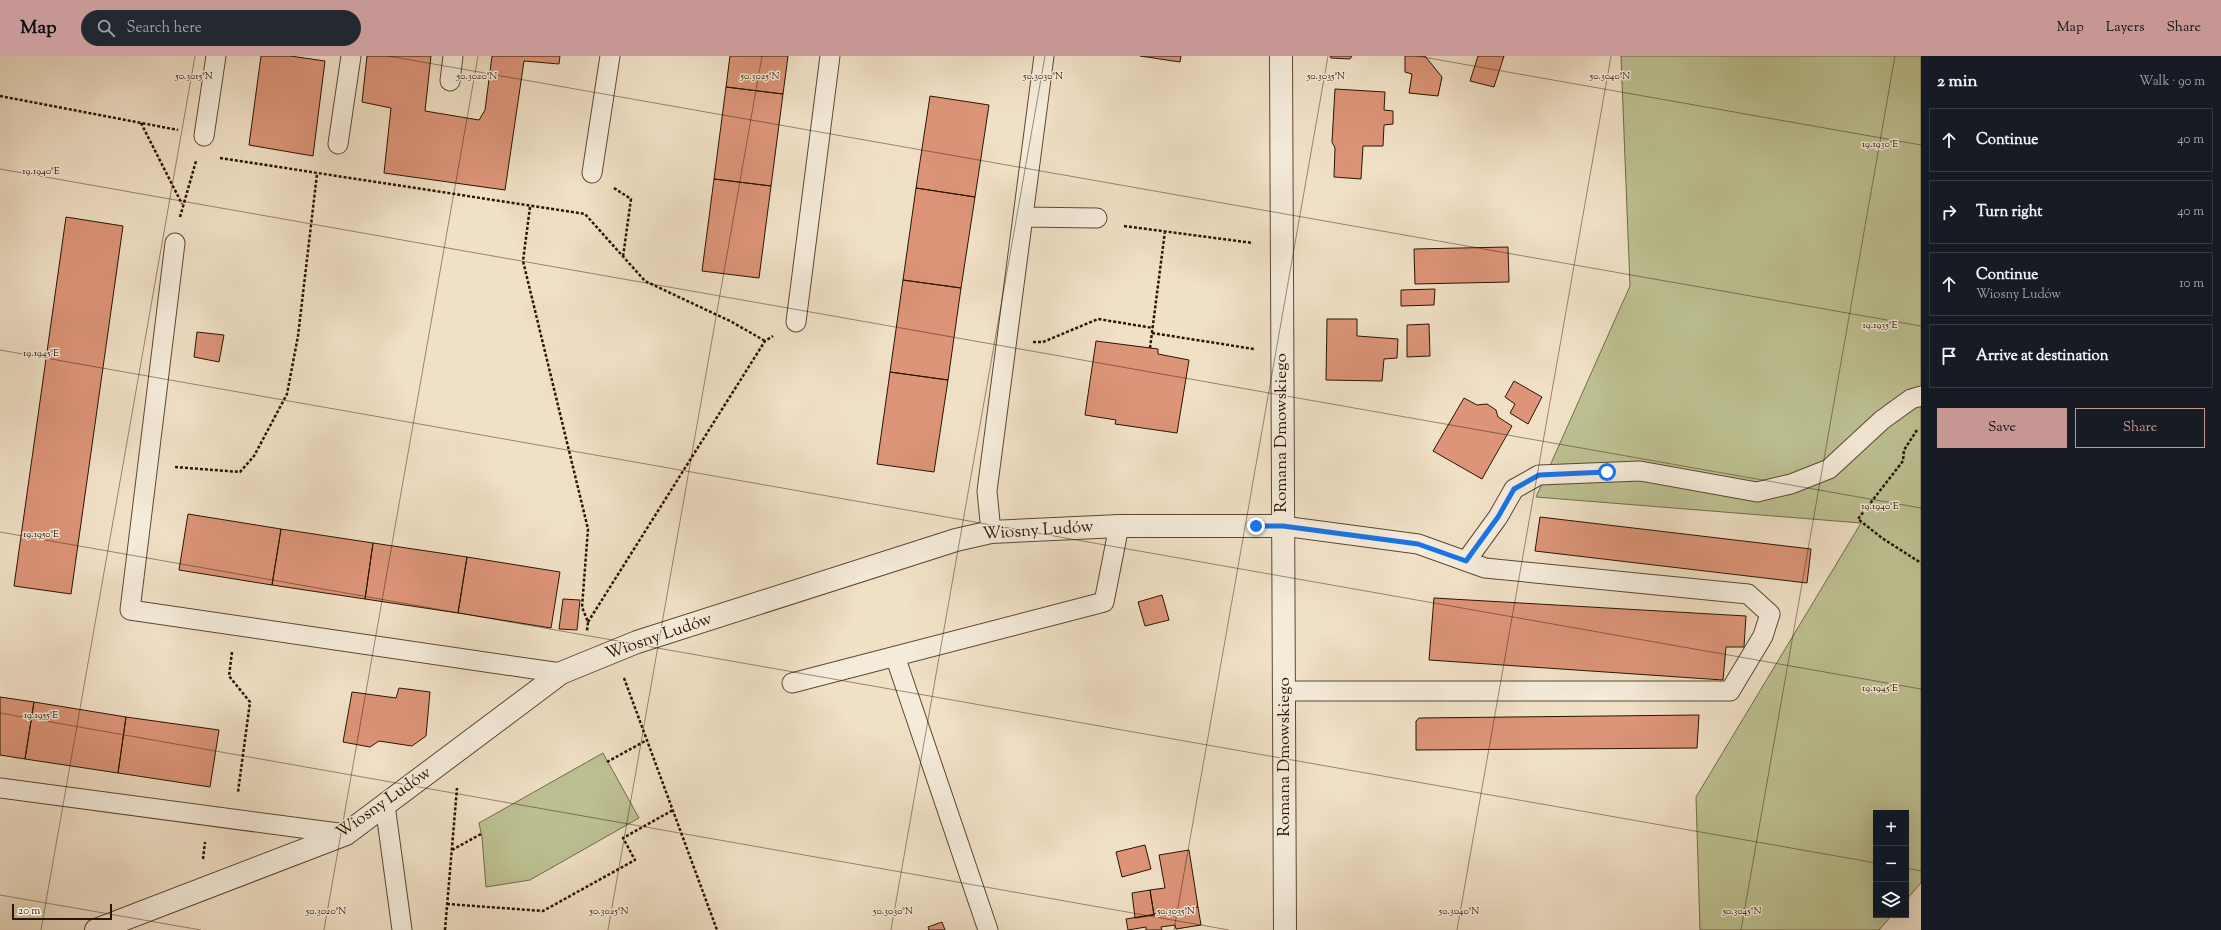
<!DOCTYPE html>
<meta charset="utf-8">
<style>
:root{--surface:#171b24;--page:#242831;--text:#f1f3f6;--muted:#9ea1a6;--line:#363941;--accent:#c59692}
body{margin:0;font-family:"Sorts Mill Goudy",serif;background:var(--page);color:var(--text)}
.controls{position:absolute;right:12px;bottom:12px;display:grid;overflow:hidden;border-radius:0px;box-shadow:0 4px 16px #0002}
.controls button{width:36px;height:36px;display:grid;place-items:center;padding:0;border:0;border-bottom:1px solid var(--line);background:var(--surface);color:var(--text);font:20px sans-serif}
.scale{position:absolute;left:12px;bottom:10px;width:100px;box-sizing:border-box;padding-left:4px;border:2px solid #2a1400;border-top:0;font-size:11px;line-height:14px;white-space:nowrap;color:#2a1400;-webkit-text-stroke:3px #f5ebda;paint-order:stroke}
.stop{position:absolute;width:12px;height:12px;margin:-9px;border:3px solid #1a73e8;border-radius:50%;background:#fff}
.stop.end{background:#1a73e8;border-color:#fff;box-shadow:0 1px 4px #0008}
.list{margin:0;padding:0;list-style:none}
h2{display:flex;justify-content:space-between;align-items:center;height:52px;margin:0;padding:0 16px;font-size:17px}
h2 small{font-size:13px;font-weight:400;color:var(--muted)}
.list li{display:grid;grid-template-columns:26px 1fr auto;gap:12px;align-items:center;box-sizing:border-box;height:64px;margin:0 8px 8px;padding:0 8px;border:1px solid var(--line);border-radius:0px}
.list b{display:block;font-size:15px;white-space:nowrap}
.list p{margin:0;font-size:13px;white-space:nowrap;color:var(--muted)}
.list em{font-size:13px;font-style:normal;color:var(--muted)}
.actions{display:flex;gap:8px;padding:12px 16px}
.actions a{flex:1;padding:9px 0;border:1px solid var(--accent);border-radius:0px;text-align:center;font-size:14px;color:var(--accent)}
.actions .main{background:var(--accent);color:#111}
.icon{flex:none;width:22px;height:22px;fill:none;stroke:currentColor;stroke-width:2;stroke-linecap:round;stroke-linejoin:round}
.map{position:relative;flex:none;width:1921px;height:874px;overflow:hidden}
header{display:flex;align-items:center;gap:24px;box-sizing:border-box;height:56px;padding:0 20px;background:var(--accent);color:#111}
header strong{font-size:19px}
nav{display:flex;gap:22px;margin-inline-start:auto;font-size:14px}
.search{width:280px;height:36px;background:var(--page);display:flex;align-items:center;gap:10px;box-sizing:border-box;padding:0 14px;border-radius:22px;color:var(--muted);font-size:15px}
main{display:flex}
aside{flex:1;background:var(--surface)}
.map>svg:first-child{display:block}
.green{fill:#bdc192;stroke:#746a49}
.building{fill:#dd9479;stroke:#2a1400}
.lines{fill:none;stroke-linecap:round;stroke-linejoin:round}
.service-casing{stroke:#5c4732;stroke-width:21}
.minor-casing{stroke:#5c4732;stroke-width:24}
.path{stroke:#2a1400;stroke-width:2.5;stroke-dasharray:3 2;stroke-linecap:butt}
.service{stroke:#f5ebda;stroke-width:19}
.minor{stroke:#f5ebda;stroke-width:22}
.route{stroke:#1a73e8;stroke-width:5}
.ticks{fill:none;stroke:#2a1400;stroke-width:1;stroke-opacity:0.45}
.labels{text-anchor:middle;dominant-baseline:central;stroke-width:3;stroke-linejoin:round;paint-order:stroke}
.street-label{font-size:17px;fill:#2a1400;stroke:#f5ebda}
.ticks-label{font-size:10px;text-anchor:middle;fill:#2a1400;stroke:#f5ebda;stroke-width:3;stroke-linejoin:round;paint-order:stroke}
</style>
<header>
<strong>Map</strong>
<div class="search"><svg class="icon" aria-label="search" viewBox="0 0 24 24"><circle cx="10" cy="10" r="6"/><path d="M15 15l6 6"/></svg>Search here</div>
<nav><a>Map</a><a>Layers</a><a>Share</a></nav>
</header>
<main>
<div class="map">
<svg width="1921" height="874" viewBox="0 0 1921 874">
<rect width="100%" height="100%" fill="#f0e0c6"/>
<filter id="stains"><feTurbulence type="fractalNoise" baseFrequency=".005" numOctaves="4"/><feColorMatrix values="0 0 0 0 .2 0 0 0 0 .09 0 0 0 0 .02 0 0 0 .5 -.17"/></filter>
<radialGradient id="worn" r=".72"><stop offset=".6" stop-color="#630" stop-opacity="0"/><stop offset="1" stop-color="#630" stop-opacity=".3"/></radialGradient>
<path class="green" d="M1621 0H1921V827L1906 844V757H1876V859H1892L1879 874H1700L1696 741 1861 467 1536 441 1630 230Z
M603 697 639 762 530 824 486 831 482 781 479 767Z"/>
<path class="building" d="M261 0H290L325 5 313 100 249 89Z
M367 0H431L425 55 479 64 485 54 492 0H560L559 8 524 5 505 134 384 117 391 52 362 46Z
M730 0H788L783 38 726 31Z
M1140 0H1181L1180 6Z
M1330 0H1352L1350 3 1331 2Z
M1405 0H1425L1442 21 1438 40 1409 37 1412 18 1405 16Z
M1478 0H1504L1494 31 1470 25Z
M726 31 783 38 771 130 714 123Z
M1335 33 1385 36 1384 54 1393 55V68L1384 69 1383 90H1363L1361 123 1334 121 1335 92 1332 86Z
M930 40 989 49 975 141 916 132Z
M714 123 771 130 759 222 702 215Z
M916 132 975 141 961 232 903 224Z
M66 161 123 170 71 538 14 530Z
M1508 191 1509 226 1415 228 1414 193Z
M903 224 961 232 948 324 890 316Z
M1435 233 1434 249 1401 250V234Z
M1327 263H1357V280L1398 283 1397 302 1384 303 1382 325 1326 324Z
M1429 268 1430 300 1407 301V269Z
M197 276 224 279 219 306 194 301Z
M1096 285 1158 293V298L1189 304 1177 377 1115 368 1116 364 1085 359Z
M890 316 948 324 934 416 877 408Z
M1514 325 1542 341 1528 368 1510 357 1515 348 1505 341Z
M1464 342 1477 349 1487 348 1496 354 1498 361 1512 370 1482 423 1433 395Z
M188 458 281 473 272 529 179 514Z
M1540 461 1811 493 1807 527 1535 495Z
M281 473 373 487 365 543 272 529Z
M373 487 467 501 458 557 365 543Z
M467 501 560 516 551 572 458 557Z
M1162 539 1169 564 1145 570 1138 546Z
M1434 542 1746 560 1744 591H1726L1723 624 1429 604Z
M563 543 580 544 577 574 559 573Z
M399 632 430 636 426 680 412 690 379 685 370 691 343 686 352 636 396 642Z
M0 641 34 646 25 703 0 699Z
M34 646 126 661 118 717 25 703Z
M1699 659 1697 692 1416 694V665L1419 662Z
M126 661 219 674 210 731 118 717Z
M1145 789 1151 813 1122 821 1116 796Z
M1189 794 1198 851 1154 859 1150 834 1165 832 1159 799Z
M1150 834 1154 859 1135 862 1132 837Z
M1198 851 1201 869 1176 873 1175 869 1161 871 1162 874H1146V871L1128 874 1126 863Z
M942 866 945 874H929L928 871Z"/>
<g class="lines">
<g class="service-casing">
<path id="service" d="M450 25 453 0
M204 80 216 0
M338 88 351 0
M592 117 610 0
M1023 161 1097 162
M175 187 130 554 561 617
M796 266 830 0
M1283 470 1418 488 1485 512 1748 538 1770 558 1763 580 1730 635H1285
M991 476 987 435 1044 0
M1466 505 1498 461 1514 433 1539 419 1640 415 1757 436 1791 428 1829 413 1882 364 1911 343 1921 340
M895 600 988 874
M792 627 1104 546 1119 470
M0 732 346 778
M385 749 402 874"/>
</g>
<g class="minor-casing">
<path id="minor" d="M1281 0 1285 874
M96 874 346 778 561 617 637 586 956 484 991 476 1119 470H1283"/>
</g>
<path class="path" d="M0 40 178 74
M141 67 182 148
M220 102 585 158 645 225 732 266 765 285
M614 132 631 143 623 201
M530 151 523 205 588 473 582 551 588 566 587 575
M180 161 196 105
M1124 170 1253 187
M1152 277 1254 293
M1033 286H1043L1098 263 1153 272
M1150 292 1165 175
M1917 374 1904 394 1903 405 1858 463 1882 482 1921 507
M175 411 240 416 254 400 287 338 298 280 317 118
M588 566 765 285 773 280
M232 596 229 620 250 646 238 736
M624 622 717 874
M607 706 647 684
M452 794 481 778
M203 803 205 786
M447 848 543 855 635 804 623 782 673 754
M445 874 457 732"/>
<use href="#service" class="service"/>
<use href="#minor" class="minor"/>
</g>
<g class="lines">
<path class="route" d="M1256 470H1283L1418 488 1466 505 1498 461 1514 433 1539 419 1607 416"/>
</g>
<path class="ticks" d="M388 0 1921 270M1417 0 1921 89M0 113 1921 452M0 294 1921 633M0 476 1876 807M0 657 1229 874M1906 812 1921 815M0 839 201 874M41 874 195 0M324 874 478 0M608 874 762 0M891 874 1045 0M1174 874 1328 0M1457 874 1611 0M1741 874 1895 0"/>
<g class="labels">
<g class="street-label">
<text transform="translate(1282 377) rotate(-90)">Romana Dmowskiego</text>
<text transform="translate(1038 475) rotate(-4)">Wiosny Ludów</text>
<text transform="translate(659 581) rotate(-19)">Wiosny Ludów</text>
<text transform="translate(1285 701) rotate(-90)">Romana Dmowskiego</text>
<text transform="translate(384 747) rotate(-35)">Wiosny Ludów</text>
</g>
</g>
<g class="ticks-label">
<text x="194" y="23">50.3015°N</text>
<text x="477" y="23">50.3020°N</text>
<text x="760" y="23">50.3025°N</text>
<text x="1043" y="23">50.3030°N</text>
<text x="1326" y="23">50.3035°N</text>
<text x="1610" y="23">50.3040°N</text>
<text x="1880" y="91">19.1930°E</text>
<text x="41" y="118">19.1940°E</text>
<text x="1880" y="272">19.1935°E</text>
<text x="41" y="300">19.1945°E</text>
<text x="1880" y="453">19.1940°E</text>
<text x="41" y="481">19.1950°E</text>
<text x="1880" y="635">19.1945°E</text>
<text x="41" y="662">19.1955°E</text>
<text x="326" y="858">50.3020°N</text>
<text x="609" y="858">50.3025°N</text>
<text x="893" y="858">50.3030°N</text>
<text x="1176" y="858">50.3035°N</text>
<text x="1459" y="858">50.3040°N</text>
<text x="1742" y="858">50.3045°N</text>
</g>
<rect width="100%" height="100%" filter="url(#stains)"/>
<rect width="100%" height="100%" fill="url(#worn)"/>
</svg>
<div class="controls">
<button>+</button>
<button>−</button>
<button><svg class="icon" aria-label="layers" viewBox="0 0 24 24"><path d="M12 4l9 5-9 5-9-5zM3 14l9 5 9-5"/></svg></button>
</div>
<div class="scale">20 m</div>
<div class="stop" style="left:1607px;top:416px"></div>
<div class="stop end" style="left:1256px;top:470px"></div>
</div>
<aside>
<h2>2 min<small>Walk · 90 m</small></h2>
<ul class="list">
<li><svg class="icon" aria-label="ahead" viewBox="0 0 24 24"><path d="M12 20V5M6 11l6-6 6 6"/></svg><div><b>Continue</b></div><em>40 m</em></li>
<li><svg class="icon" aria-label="right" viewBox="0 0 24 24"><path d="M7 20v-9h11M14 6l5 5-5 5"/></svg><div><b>Turn right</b></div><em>40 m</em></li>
<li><svg class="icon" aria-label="ahead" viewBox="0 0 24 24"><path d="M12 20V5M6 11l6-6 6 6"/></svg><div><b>Continue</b><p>Wiosny Ludów</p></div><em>10 m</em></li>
<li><svg class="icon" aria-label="arrive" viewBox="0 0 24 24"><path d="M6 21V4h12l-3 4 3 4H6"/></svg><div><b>Arrive at destination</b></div></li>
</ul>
<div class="actions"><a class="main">Save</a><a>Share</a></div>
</aside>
</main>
